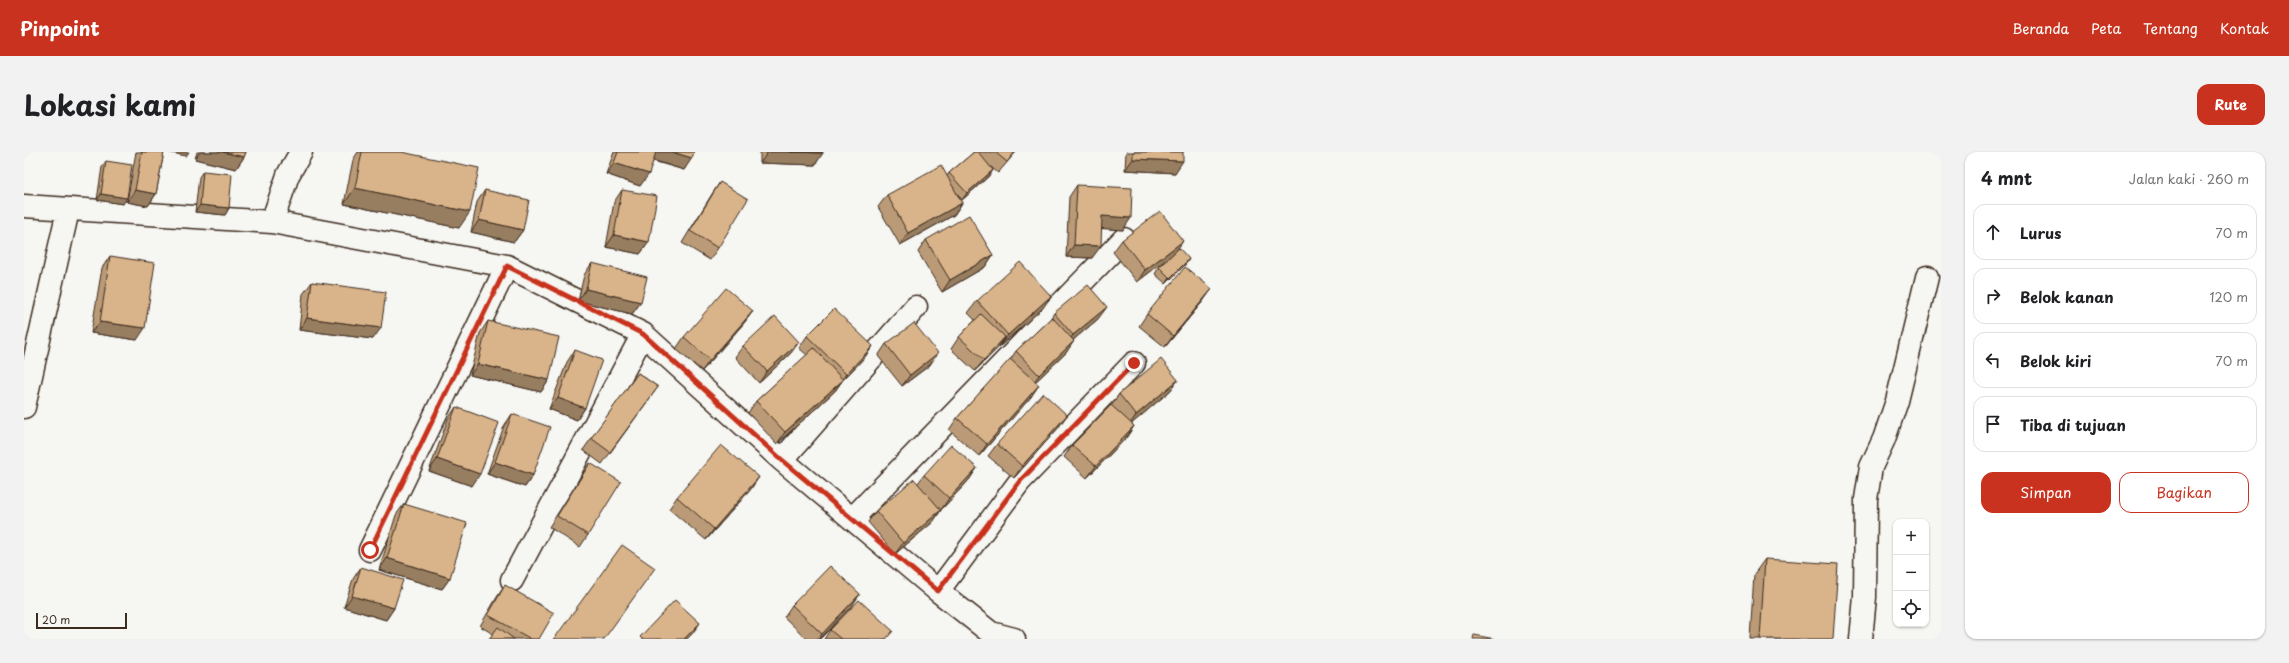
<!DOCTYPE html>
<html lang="id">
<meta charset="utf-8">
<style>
:root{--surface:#fff;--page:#f2f2f2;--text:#202124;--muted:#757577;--line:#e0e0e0;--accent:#c8321e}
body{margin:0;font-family:"Playpen Sans",sans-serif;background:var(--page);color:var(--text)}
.controls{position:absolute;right:12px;bottom:12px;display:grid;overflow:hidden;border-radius:8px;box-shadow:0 1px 3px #0004}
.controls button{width:36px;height:36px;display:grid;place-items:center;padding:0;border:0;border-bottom:1px solid var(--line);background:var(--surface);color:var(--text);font:20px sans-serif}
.scale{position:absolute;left:12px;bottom:10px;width:91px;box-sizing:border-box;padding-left:4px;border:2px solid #3b2a1e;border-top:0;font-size:11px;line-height:14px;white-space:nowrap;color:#3b2a1e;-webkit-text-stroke:3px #f6f6f2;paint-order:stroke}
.stop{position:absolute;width:12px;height:12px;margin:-9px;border:3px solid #c8321e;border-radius:50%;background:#fff}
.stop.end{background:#c8321e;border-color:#fff;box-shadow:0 1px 4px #0008}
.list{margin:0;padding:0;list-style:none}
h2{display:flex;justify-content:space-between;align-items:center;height:52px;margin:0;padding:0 16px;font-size:17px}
h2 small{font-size:13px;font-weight:400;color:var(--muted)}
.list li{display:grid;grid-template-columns:26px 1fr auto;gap:12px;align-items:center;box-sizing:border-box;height:56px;margin:0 8px 8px;padding:0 8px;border:1px solid var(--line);border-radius:12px}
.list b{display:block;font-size:15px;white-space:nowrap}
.list em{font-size:13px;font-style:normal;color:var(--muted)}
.actions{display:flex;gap:8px;padding:12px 16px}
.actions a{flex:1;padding:9px 0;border:1px solid var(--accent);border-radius:12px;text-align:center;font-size:14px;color:var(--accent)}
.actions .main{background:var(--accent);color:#fff}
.icon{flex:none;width:22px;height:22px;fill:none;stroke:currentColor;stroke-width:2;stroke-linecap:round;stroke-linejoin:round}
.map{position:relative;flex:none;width:1917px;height:487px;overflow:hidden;border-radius:12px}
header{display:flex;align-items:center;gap:24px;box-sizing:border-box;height:56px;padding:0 20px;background:var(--accent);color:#fff}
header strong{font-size:19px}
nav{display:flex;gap:22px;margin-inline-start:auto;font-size:14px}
.intro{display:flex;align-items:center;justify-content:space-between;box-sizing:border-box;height:96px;padding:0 24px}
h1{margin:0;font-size:28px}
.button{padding:10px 18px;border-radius:12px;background:var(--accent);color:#fff;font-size:14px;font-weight:700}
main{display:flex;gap:24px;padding:0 24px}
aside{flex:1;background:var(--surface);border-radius:12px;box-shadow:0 1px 3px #0004}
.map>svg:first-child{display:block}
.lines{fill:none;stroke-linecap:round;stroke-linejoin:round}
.minor-casing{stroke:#3b2a1e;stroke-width:25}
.minor{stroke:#f6f6f2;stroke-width:22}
.wall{fill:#bb9b77;stroke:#3b2a1e}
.shaded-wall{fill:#987e61;stroke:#3b2a1e}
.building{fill:#d9b48a;stroke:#3b2a1e}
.route{stroke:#c8321e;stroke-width:5}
</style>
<header>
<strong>Pinpoint</strong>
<nav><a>Beranda</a><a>Peta</a><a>Tentang</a><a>Kontak</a></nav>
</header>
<div class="intro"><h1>Lokasi kami</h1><a class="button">Rute</a></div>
<main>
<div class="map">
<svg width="1917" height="487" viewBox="0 0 1917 487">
<rect width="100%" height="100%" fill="#f6f6f2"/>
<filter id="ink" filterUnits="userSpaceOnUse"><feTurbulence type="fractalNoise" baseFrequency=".025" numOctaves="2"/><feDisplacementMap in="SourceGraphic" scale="8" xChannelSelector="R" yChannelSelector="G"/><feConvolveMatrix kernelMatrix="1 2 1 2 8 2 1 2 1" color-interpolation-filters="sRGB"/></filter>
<g filter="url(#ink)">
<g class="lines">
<g class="minor-casing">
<path id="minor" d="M0 54 248 70 483 114 619 182 758 308 914 439 967 481 990 487
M248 70 264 23 277 0
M0 255 44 58
M758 308 892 155
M828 367 1100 87
M346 398 483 114
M488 428 619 182
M914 439 996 329 1110 211
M1837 487 1841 445 1842 347 1847 315 1860 287 1873 249 1903 125"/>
</g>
<use href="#minor" class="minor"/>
</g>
<path class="wall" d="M112 0H140L132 42 124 54 103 50Z
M173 0H222L220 5 212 17 171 7Z
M334 0H377L435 76 320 52 329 8Z
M590 0H670L660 18 629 9 616 34 582 22Z
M736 0H799L791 13 736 11Z
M949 0H992L974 21 967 15 969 18 965 24 938 48 933 41 938 51 930 63 876 93 854 55 863 43 923 24 925 21 949 1Z
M1102 0H1159L1151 21 1101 18Z
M82 9 99 52 73 48 78 15Z
M179 19 205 56 201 63 171 60 175 25Z
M696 30 694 96 686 108 658 91 688 42Z
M1053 33 1099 78 1078 76 1068 106 1042 105 1045 45Z
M461 38 499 78 490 90 447 80 453 50Z
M598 38 625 90 616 102 582 95 590 50Z
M902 88 969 103 961 115 918 140 894 100Z
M1098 88 1153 97 1165 107 1161 113 1142 132 1131 122 1135 115 1147 104 1113 130 1089 100Z
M86 104 113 188 67 181 78 116Z
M568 111 617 150 608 162 554 149 560 123Z
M288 130 349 187 275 178 279 142Z
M1180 148 1141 195 1115 174 1123 162Z
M953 149 1019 156 975 195V194L951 219 927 197 935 185 951 168 944 161Z
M729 159 720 171 678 219 652 197 660 185Z
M1030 161 1074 167 1049 188 1042 201 1011 230 1007 245 955 304 925 278 933 266 986 208 992 199 1026 167Z
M464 169 525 228 517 240 446 223 456 181Z
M783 184 849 194 840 206 818 229 811 239 753 292 724 261 732 249 783 203 775 196Z
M862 192 906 213 878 234 854 204Z
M719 194 767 201 735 231 711 205Z
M551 198 561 256 553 268 525 257 543 210Z
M614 221 634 235 578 312 559 298Z
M1154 228 1146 239 1107 272 1110 274 1102 286 1063 326 1040 305 1048 293 1088 253 1095 242Z
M432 255 448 334 405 319 424 267Z
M488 262 509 323 501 335 463 322 480 274Z
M1035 275 990 326 964 304 973 292Z
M566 311 564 383 556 395 525 375 558 323Z
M953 316 945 328 917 358 909 370 871 402 844 370 852 359 894 331 900 323Z
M727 337 682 388 645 357 653 345Z
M380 352 426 426 418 437 355 418 372 363Z
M1741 407 1809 487H1726L1730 422Z
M337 415 370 456 362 468 320 455 329 427Z
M481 433 515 487H465L469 482 456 474 473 445Z
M768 453 828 454 796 487H783L760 465Z
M806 478 863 487H800Z"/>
<path class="shaded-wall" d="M143 0H165L162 4Z
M176 0H199L220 5 212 17 171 7Z
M631 0H648L668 6 660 18 625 7Z
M744 0H766L799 1 791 13 736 11Z
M1109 7 1159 9 1151 21 1101 18Z
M590 11 625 22 616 34 582 22Z
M969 18 965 24 938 48 943 41Z
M331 36 446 60 435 76 320 52Z
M111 38 132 42 124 54 103 50Z
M77 42 103 46 99 52 73 48Z
M938 51 930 63 876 93 884 81Z
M176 53 205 56 201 63 171 60Z
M1078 64 1107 66 1099 78 1070 76Z
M455 68 499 78 490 90 447 80Z
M590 83 625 90 616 102 582 95Z
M1159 89 1151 101 1113 130 1121 118Z
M1050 93 1077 94 1068 106 1042 105Z
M969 103 961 115 918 140 926 128Z
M1165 107 1161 113 1142 132 1146 126Z
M562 137 617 150 608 162 554 149Z
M1188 137 1180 148 1141 195 1149 184Z
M1027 144 1019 156 975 195 984 183Z
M1083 155 1074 167 1041 195 1049 183Z
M729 159 720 171 678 219 686 208Z
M283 166 357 176 349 187 275 178Z
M76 170 121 176 113 188 67 181Z
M981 185 973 197 951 219 960 208Z
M1050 189 1042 201 1007 234 1015 223Z
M775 190 767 201 735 231 743 219Z
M849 194 840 206 818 229 811 239 753 292 761 280 816 231 822 222Z
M914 201 906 213 878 234 886 223Z
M454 212 525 228 517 240 446 223Z
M1154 228 1146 239 1104 275 1112 263Z
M1015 233 1007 245 955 304 963 292Z
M534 246 561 256 553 268 525 257Z
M1043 263 1035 275 990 326 998 314Z
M1110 274 1102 286 1063 326 1072 314Z
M413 307 456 322 448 334 405 319Z
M471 310 509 323 501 335 463 322Z
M953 316 945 328 917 358 925 346Z
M735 325 727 337 682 388 690 377Z
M917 358 909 370 871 402 879 391Z
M363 406 426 426 418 437 355 418Z
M836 442 828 454 796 487H795L798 482Z
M328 444 370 456 362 468 320 455Z
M676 471 668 482 663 487H660Z"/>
<path class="building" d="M118 0H140L132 42 111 38Z
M199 0H222L220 5Z
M338 0H377L455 16 446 60 331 36Z
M594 0H632L625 22 590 11Z
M648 0H670L668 6Z
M766 0H799V1Z
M950 0H954L969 18 943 41 925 21Z
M971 0H991L983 10Z
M1109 0H1159V9L1109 7Z
M82 9 108 13 103 46 77 42Z
M917 13 938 51 884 81 863 43Z
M179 19 208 22 205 56 176 53Z
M696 30 724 47 694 96 666 79Z
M1053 33 1108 36 1107 66 1078 64 1077 94 1050 93Z
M461 38 505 48 499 78 455 68Z
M598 38 633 44 625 90 590 83Z
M1136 59 1159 89 1121 118 1098 88Z
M945 63 969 103 926 128 902 88Z
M1155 96 1165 107 1146 126 1135 115Z
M86 104 131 111 121 176 76 170Z
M996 110 1027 144 984 183 953 149Z
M568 111 623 125 617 150 562 137Z
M1161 115 1188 137 1149 184 1123 162Z
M288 130 362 140 357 176 283 166Z
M1064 133 1083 155 1049 183 1030 161Z
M702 136 729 159 686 208 660 185Z
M810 157 849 194 822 222 783 184Z
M957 162 981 185 960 208 935 185Z
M751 164 775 190 743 219 719 194Z
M1028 165 1050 189 1015 223 992 199Z
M464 169 535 185 525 228 454 212Z
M890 171 914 201 886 223 862 192Z
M790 196 819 228 761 280 732 249Z
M551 198 578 208 561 256 534 246Z
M986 207 1015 233 963 292 933 266Z
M1137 207 1154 228 1112 263 1095 242Z
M614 221 634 235 586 300 567 286Z
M1019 241 1043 263 998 314 973 292Z
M1087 253 1110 274 1072 314 1048 293Z
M432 255 475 271 456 322 413 307Z
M488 262 526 275 509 323 471 310Z
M697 293 735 325 690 377 653 345Z
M927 293 953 316 925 346 900 323Z
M566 311 597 330 564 383 533 364Z
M890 327 917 358 879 391 852 359Z
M380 352 443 371 426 426 363 406Z
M598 393 631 416 580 487H530Z
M1741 407 1814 412 1809 487H1736Z
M806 414 836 442 798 482 768 453Z
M337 415 379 428 370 456 328 444Z
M481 433 530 461 515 487H507L464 463Z
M651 448 676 471 660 487H618L616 485Z
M835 448 869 479 862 487H817L806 478Z
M474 475 490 487H465Z
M1450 483 1471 487H1449Z"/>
</g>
<g class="lines" filter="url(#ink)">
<path class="route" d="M346 398 483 114 619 182 758 308 914 439 996 329 1110 211"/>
</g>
</svg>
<div class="controls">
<button>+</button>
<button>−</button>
<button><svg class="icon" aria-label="locate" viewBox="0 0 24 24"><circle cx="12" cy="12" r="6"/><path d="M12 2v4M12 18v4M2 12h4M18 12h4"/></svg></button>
</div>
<div class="scale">20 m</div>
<div class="stop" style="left:346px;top:398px"></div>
<div class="stop end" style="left:1110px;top:211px"></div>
</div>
<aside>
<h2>4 mnt<small>Jalan kaki · 260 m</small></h2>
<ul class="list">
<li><svg class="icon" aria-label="ahead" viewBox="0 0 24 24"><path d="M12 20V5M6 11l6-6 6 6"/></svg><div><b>Lurus</b></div><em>70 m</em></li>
<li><svg class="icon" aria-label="right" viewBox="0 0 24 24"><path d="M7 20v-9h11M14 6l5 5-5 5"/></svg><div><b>Belok kanan</b></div><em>120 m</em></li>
<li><svg class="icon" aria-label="left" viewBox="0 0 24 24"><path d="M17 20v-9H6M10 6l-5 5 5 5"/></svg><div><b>Belok kiri</b></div><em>70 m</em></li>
<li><svg class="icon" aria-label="arrive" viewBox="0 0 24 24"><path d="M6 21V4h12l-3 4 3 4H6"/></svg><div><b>Tiba di tujuan</b></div></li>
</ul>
<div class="actions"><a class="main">Simpan</a><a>Bagikan</a></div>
</aside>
</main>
